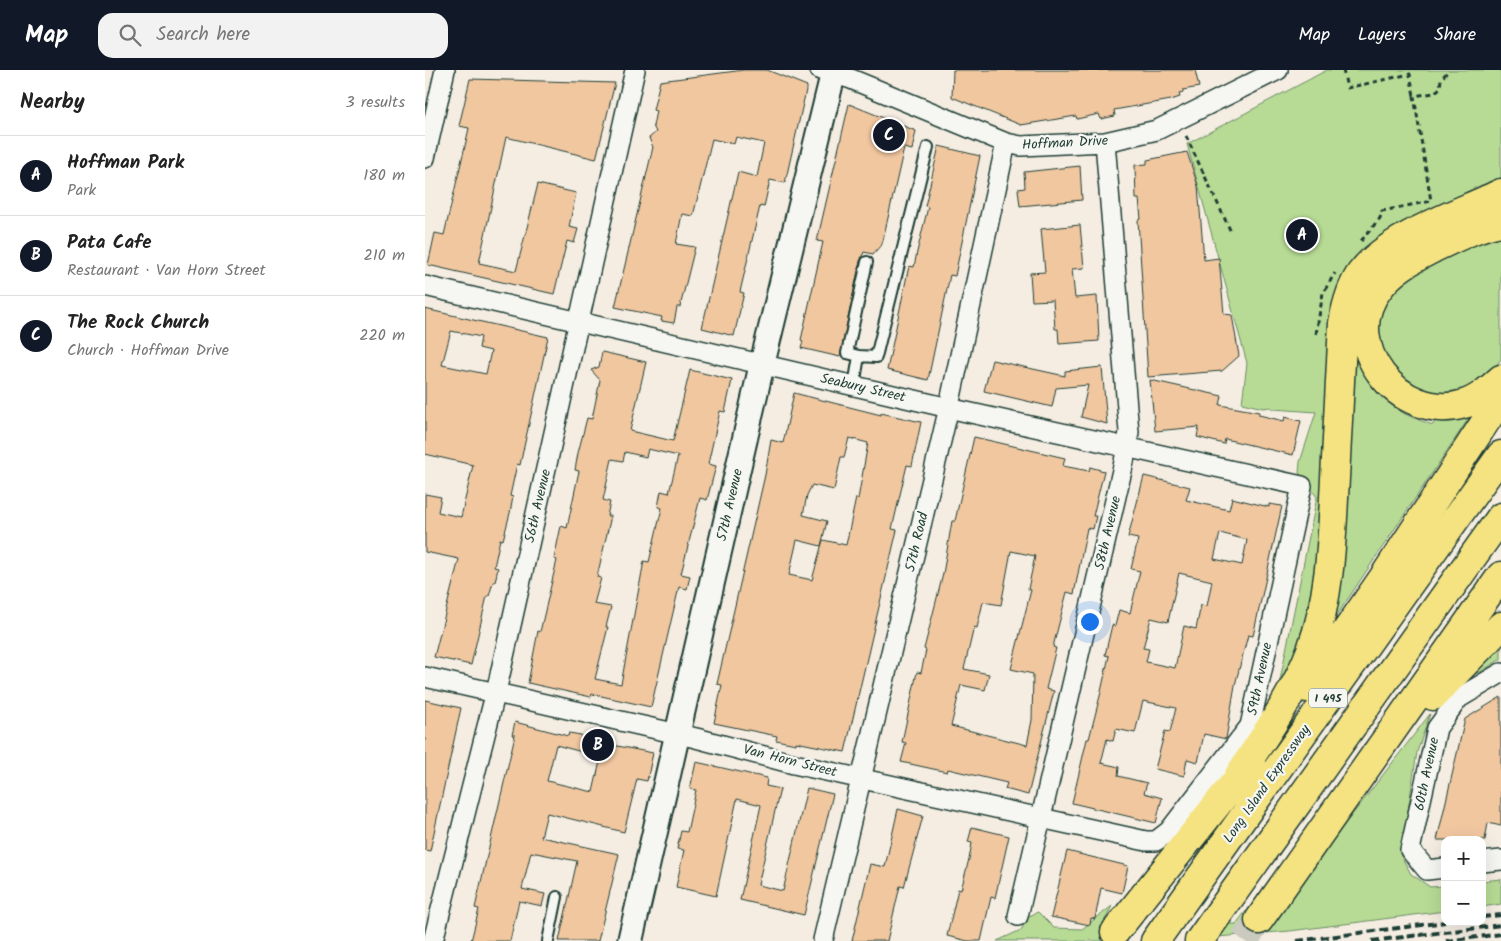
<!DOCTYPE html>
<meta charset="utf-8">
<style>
:root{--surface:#fff;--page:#f2f2f2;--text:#222;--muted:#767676;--line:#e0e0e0;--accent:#111827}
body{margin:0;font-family:Kalam,sans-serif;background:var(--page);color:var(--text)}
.controls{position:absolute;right:15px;bottom:15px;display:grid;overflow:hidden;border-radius:10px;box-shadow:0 5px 20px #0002}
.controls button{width:45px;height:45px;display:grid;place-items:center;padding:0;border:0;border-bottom:1px solid var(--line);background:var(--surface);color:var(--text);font:25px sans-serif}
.you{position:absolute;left:664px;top:551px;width:18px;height:18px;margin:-12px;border:4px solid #fff;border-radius:50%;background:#1a73e8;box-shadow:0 0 0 8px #1a73e833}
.badge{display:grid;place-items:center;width:32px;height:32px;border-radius:50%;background:var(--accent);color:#fff;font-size:16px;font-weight:700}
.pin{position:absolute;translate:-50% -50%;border:2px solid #fff;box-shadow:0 1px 5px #0006}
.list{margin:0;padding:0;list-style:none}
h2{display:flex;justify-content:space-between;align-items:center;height:65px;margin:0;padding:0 20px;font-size:21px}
h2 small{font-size:16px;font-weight:400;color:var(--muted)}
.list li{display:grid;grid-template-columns:32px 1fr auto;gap:15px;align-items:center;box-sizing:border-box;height:80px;padding:0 20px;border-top:1px solid var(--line)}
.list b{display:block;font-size:19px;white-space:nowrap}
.list p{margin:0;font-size:16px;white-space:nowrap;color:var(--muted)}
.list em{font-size:16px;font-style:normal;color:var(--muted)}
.icon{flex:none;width:28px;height:28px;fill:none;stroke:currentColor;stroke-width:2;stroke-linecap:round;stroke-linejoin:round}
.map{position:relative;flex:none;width:1076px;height:871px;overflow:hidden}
header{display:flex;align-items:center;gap:30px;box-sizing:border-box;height:70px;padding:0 25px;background:var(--accent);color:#fff}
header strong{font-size:24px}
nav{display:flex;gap:28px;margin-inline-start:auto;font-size:18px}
.search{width:350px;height:45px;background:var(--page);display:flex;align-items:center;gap:12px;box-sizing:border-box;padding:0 18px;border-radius:15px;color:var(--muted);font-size:19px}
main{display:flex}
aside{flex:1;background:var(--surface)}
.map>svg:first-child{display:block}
.green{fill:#b7db95;stroke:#6b8c64}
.building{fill:#f1c7a0;stroke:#1f3d34;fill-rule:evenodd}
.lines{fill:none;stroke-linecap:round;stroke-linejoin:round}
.motorway-tunnel{stroke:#cacabf;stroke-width:28;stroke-dasharray:28 14;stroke-linecap:butt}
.service-casing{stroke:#1f3d34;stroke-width:14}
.minor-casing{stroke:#1f3d34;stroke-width:22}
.tertiary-casing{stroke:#1f3d34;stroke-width:28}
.motorway-casing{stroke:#1f3d34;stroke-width:31}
.path{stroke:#1f3d34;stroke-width:3;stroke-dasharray:5 4;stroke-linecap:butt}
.service{stroke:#f6f6f2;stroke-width:10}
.minor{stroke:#f6f6f2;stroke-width:19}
.tertiary{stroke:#f6f6f2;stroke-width:24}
.motorway{stroke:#f5e382;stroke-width:28}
.rail{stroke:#1f3d34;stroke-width:4;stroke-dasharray:8 4;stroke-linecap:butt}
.labels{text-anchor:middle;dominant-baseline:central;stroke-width:4.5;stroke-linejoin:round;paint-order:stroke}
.shield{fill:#f6f6f2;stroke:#60746d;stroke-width:1}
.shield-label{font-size:12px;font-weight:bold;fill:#1f3d34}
.street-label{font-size:14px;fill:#1f3d34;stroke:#f6f6f2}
</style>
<header>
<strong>Map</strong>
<div class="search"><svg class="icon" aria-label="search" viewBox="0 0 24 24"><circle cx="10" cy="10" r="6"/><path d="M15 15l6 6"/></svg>Search here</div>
<nav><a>Map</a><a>Layers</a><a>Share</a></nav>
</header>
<main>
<aside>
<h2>Nearby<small>3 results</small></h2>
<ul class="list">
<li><span class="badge">A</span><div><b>Hoffman Park</b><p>Park</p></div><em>180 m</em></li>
<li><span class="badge">B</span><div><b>Pata Cafe</b><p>Restaurant · Van Horn Street</p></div><em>210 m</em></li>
<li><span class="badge">C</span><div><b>The Rock Church</b><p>Church · Hoffman Drive</p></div><em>220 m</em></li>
</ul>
</aside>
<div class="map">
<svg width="1076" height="871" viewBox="0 0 1076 871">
<rect width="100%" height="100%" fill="#f5ede2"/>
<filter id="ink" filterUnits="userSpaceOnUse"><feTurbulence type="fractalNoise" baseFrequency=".02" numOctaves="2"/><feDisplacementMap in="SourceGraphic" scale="10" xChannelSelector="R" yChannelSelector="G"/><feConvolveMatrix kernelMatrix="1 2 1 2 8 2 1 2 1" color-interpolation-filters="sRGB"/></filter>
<g filter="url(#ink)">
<path class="green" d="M902 0H1076V108L945 179 888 542 850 635 892 427 874 403 875 392 891 342 848 339 845 337 838 338 817 333 822 293 762 74Z
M1076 160V289L1065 304 1041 321 1013 326 984 318 949 281 954 228 981 205Z
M929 280C938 305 952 327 975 341 984 347 997 351 1008 355L1011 347 1046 345 902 560Z
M1076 566V589L1052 604 1047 595Z
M1005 644 992 682 976 786 986 804 1005 817 1020 816V841L865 861 792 867 801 854H811L821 841 841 856Z
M1076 809V834L1057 837V811Z
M687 836 679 852 703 871H572L596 860 604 846 613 842 629 858 657 859Z"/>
<path class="building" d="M319 0H342L382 16 360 113 345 110 339 137 335 136 315 222 319 223 309 266 277 258 313 102 332 107 339 73 311 67 309 74 287 69 268 146 257 144 251 174 270 177 255 237H252L249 253 236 251 237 247 190 237 228 77 224 68 231 62 228 56 231 41 228 40 235 11Z
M528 0H770L774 17 758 20V23L754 24 755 27 746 30 689 40 690 46 676 49 674 44 652 49 651 46 596 55 527 27Z
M45 9 190 13 171 89 81 67 54 193 91 201 113 114 151 123 144 157 153 159 149 173 142 171 129 224 3 195 10 163 19 165 40 76 44 58 34 56Z
M424 34 491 61 487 80 479 78 457 174 448 184 439 182 435 191 415 287 376 278 378 271 376 270 398 172 392 171Z
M514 76 555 86 533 191 530 206 525 205 503 310 462 300 484 196 489 197 492 182 503 137 500 136Z
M762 82 773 116 779 190 794 188 799 244 807 245 814 286 797 301 723 307 713 150 716 149 714 129H711L710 95 722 94V90Z
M655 96 657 130 595 136 593 119 600 118 599 102Z
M655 155 659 198 647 199 650 228 672 226 674 271 634 274 633 259H630L628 230 607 231 605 203 620 202 616 159Z
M0 239 123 267 95 395 92 394 85 426 88 427 85 443 78 470 75 469 69 497 73 498 70 512H68L64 526H62L46 595 9 587 34 489 0 482V424L16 427 13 442 36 447 48 395 0 384ZM26 261 56 267 54 278 66 281 61 304 17 295Z
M177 282 221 292 205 361 248 371 265 300 307 310 300 342 295 341 283 394 291 396 282 430 275 428 256 504 265 506 262 519 254 517 226 637 167 624 166 627 103 613 113 561 115 562 132 490 129 489 136 456 142 458 154 401 150 400 153 383 162 348 167 349 175 310 166 300 174 297ZM223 379 253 386 244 423 236 421 233 437 237 438 224 492 219 491 196 614 170 609 183 557H181L186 537 169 534 176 508 172 507 186 446H182L185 432 178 430 187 389 198 391 200 382 221 387Z
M567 290 640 306V301L677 297 682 354 656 347 663 315 631 318 627 337 559 321Z
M725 310 797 326 795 335 834 342V345L859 351 860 347 876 351 868 385 800 369 799 374 772 367 774 357 730 361Z
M369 323 456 345V343L496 352 487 396 482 395 474 429 467 459 472 460 420 682 371 672V674L351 670 352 666 289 653 297 615 292 614 340 405 346 370 358 373ZM424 368 443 373 433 429 431 428 421 475 398 470 387 510 364 505 372 470 396 476 402 451 378 445 382 425 387 415 409 420 416 387H419Z
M549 367 640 388 638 396 664 401 665 397 679 401 668 446H671L668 459 662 458 649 524 642 522 628 577 631 578 621 619 629 621 603 725 580 719 582 713 523 699 522 702 476 692 481 673 477 672 492 602 496 603 501 580 499 579 518 504 527 451H530ZM586 481 610 486 603 519 606 520 586 599 608 604 607 650 602 675 526 656 536 615 560 620 564 604 539 599 549 557 552 558 558 532 576 535Z
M719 406 765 417 761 430 804 440 807 428 844 437V434L857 436 828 566 823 565 810 615 801 669 779 664 773 692 762 689 759 706 730 699 740 661 745 662 751 638 718 631 710 663 691 659 688 671 682 669 676 693 694 697 693 706 722 713 719 723 737 728 731 753 647 733 662 669H664L675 626 684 586 680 585 687 555 690 556 694 540 705 543 715 501 706 499 713 469 703 467ZM795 463 822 470 817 495 789 489ZM754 503 787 511 782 536 776 535 771 559 759 556 750 598 721 592 724 579 718 578 726 548 743 552Z
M1076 627V756L1063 753 1060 770H1012L1040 649Z
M0 630 36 638 5 781 0 780Z
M90 652 143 666 144 663 156 665 157 669 228 683 222 711 212 709 199 762 122 743 116 767 194 784 173 871H134L152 791 106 782 97 819 120 824 117 836 94 831 85 871H46L54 839 50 838 90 665H87ZM131 675 176 687 168 722 122 711Z
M271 692 342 708 341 716 355 719 333 815 358 821 382 718 408 724 379 845 315 830 336 735 312 729 291 826 251 817 259 780 252 779 256 761 262 762 271 720 265 719Z
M473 739 498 746 479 817 475 816 462 871H427L445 794 460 797Z
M547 757 584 766 570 828 566 827 556 871H543L522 866 533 819 536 820 544 789 547 773 543 772Z
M642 781 703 796 697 823 676 818 670 849 666 848 665 855 626 847Z"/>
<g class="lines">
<path class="motorway-tunnel" d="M819 871 834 850"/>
<g class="service-casing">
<path id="service" d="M434 286 422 283 442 192
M429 316 434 286 451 287 503 77
M123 871 132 827"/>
</g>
<g class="minor-casing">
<path id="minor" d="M395 0 426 9 581 73 596 76 680 72 732 60 853 0
M0 88 20 0
M0 216 537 341 877 416 825 656 744 761 731 771H721L369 694 271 668 0 607
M1057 792 1076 790
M1020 798 1002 800 985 780 1012 658 1034 628 1076 603
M593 846 699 392 704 362 680 72
M398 870 521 350 581 73
M8 871 74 609 210 0"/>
</g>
<g class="tertiary-casing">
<path id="tertiary" d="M205 871 334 307 409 0"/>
</g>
<g class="motorway-casing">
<path id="motorway" d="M1076 152C1052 156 1031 168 1009 178 988 189 969 198 954 218 911 273 975 354 1039 334 1053 330 1065 319 1076 309
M882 618 958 508 1076 328
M1008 626 1076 556
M814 705C840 665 869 625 886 580 906 525 907 466 910 408 913 357 915 305 918 253 921 236 926 217 936 203 964 166 1035 143 1076 123
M834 850 1076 506
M690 862 826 692
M730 871 1076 385
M774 871 1076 447"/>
</g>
<path class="path" d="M918 0 922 18 985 4 989 26
M761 66 806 162
M936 171 955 148 957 141 1006 131 989 26 1009 23 1015 18 1016 9 1024 0
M891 264 898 223 910 203"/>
<use href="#service" class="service"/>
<use href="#minor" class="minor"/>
<use href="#tertiary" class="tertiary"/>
<use href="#motorway" class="motorway"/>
<path class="rail" d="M1057 847 1076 845
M872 871 1020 852
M947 871 1076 855
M1021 871 1076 864"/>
</g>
</g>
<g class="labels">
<rect class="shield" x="884" y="618.5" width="38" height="19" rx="4"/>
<g class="shield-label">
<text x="903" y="628">I 495</text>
</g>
<g class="street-label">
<text transform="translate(640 73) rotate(-3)">Hoffman Drive</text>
<text transform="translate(438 318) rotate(13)">Seabury Street</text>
<text transform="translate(305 435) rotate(-77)">57th Avenue</text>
<text transform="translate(113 436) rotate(-77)">56th Avenue</text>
<text transform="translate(683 463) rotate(-77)">58th Avenue</text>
<text transform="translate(492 472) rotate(-77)">57th Road</text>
<text transform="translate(835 609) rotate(-78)">59th Avenue</text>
<text transform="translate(365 691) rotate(14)">Van Horn Street</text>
<text transform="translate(1002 704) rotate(-78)">60th Avenue</text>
<text transform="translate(842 714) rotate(-55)">Long Island Expressway</text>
</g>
</g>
</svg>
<div class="controls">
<button>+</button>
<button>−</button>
</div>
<div class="you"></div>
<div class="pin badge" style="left:877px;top:165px">A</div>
<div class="pin badge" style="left:173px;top:675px">B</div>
<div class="pin badge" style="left:464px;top:65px">C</div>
</div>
</main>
